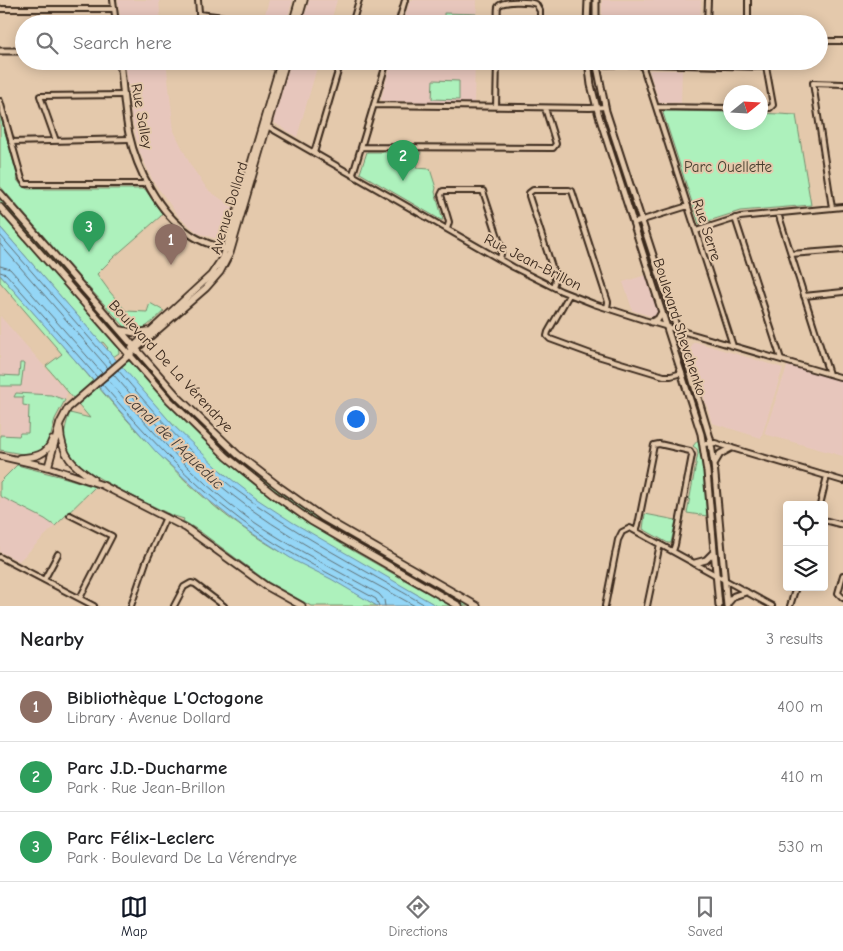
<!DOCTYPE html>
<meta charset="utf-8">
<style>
:root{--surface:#fff;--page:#f6f6f6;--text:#202124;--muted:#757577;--line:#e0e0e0;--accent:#111827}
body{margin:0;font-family:"Comic Neue",sans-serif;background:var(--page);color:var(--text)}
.controls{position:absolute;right:15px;bottom:15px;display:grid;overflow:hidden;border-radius:5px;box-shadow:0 2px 12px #0003}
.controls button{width:45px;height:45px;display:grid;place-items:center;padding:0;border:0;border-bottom:1px solid var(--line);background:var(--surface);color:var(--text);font:25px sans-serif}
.compass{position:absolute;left:723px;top:85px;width:45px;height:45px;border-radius:50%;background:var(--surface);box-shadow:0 2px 12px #0003;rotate:72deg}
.you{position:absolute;left:355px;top:418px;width:18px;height:18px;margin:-12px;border:4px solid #fff;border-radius:50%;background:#1a73e8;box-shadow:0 0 0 8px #1a73e833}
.badge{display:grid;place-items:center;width:32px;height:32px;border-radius:50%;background:var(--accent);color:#fff;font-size:16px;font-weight:700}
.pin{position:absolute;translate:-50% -41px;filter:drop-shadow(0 1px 2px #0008)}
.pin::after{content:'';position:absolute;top:26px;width:18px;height:15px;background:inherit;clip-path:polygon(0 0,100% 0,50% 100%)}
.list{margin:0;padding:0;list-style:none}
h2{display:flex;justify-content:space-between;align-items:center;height:65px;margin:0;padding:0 20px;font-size:21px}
h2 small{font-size:16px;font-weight:400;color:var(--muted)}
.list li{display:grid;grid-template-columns:32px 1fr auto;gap:15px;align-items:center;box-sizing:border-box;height:70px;padding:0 20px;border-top:1px solid var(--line)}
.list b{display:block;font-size:19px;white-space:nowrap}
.list p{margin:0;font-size:16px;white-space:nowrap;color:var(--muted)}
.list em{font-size:16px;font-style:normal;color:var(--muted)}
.icon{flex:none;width:28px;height:28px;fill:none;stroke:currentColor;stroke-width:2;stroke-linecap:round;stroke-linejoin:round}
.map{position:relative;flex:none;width:843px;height:606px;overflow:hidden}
.search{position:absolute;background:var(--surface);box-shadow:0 2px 12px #0003;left:15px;right:15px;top:15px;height:55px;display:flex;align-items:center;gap:12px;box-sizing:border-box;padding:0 18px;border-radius:28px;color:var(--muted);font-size:19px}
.sheet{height:275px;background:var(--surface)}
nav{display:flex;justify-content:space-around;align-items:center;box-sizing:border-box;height:70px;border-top:1px solid var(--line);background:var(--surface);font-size:14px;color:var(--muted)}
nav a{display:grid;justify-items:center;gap:2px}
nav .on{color:var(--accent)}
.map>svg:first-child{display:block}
.built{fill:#e7c6bc}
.green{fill:#adf1bc;stroke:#748e6d}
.water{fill:#94d6f6;stroke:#7091a0}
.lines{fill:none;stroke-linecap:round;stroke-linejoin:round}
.shore{stroke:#5f6f74;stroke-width:1}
.minor-casing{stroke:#3b2a1e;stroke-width:8}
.tertiary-casing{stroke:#3b2a1e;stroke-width:9}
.secondary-casing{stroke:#3b2a1e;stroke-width:9}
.minor{stroke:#e4c9ac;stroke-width:4}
.tertiary{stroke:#e4c9ac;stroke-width:5}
.secondary{stroke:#e4c9ac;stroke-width:5.5}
.labels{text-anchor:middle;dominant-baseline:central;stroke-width:4;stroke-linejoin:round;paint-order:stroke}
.street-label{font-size:15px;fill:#3b2a1e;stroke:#e4c9ac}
.park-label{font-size:15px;fill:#463e2e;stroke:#e4c9ac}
.water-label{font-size:16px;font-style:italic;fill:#443b34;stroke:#e4c9ac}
</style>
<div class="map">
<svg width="843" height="606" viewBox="0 0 843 606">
<rect width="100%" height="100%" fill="#e4c9ac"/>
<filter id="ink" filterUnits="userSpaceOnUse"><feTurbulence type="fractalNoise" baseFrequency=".02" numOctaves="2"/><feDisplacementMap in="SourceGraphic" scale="10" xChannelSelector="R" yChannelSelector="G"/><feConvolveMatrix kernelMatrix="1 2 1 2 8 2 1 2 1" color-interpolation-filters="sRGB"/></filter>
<g filter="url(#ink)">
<path class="built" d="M118 0H159L161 24H121Z
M269 0H293L287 19 283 18 281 24H262Z
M309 0H337L330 24H302Z
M410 0H477L476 24H403Z
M602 0H701L700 24H602Z
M125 61H166L174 131 191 166 208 190 234 208 223 241 198 233 179 217 153 181 140 153 132 118Z
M291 61H319L297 137 273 122Z
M392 61H475L474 103 382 101 381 98Z
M649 70H682L681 103 659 102Z
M646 275 658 312 654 317 631 310 632 309 623 282Z
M0 316 67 392 65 401 55 419 50 440 0 449Z
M696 342 783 368 761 438 712 423 690 350 693 343Z
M789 361 843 378V456L764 434Z
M0 496 45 519 55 526 19 561 0 552Z"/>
<path class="green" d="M444 13 476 14V24H444Z
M433 80 459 81V100L432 99Z
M665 111 730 112V122H760L761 113 796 115 811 205 740 211 699 224 663 113Z
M0 114 18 178 17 180 23 187 28 189H145L162 213 161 216 114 257 97 274 110 292 126 311 147 312 150 303 164 311C153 320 141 337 125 327L81 279 0 186Z
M367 152H421L416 168 430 169 436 188 435 192 443 220H441L360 173Z
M0 198 110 324 95 311 0 202Z
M0 212 118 347 119 353 113 357 107 349 108 348 103 342 101 343 0 227Z
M0 275C31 310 62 344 92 380 132 426 172 472 219 510 254 538 293 560 332 579 347 587 362 597 377 606H311L268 582 198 530 183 521 184 519 171 515C148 503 80 473 69 454 61 440 65 426 70 413L90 418 46 366 62 354 0 282Z
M127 361 131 362C173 411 217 457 269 496 326 539 390 571 451 606H437C369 567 293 530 233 481 191 447 156 407 121 366Z
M20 363H24L21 386H0V375L19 376Z
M153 377C168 386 180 404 193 417 212 437 234 458 257 475 323 526 397 565 470 606H465C404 572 340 539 283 498 235 463 192 421 153 377Z
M16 393 51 395 65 400 55 419 49 443 42 452 28 455 0 450V435L19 436 20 433H28L29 406 23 405V397H14Z
M698 440 703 463 707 516 687 513 698 453 697 449 693 446Z
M17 465 66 478 95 487 55 526 45 519 0 496V482Z
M645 514 676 520 671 543H668L643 529Z"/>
<path class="water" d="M0 227 174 426 222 472 257 499 292 522 437 606H377L331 579 295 561 241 526 206 498 157 453 0 275Z"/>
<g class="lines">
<path class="shore" d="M0 235 112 364
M0 244 108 368
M0 266 10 269 102 373
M0 272 6 274 97 377
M118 370C153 411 189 454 232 487 293 533 361 568 427 606
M113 374C149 415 184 457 227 491 284 537 351 570 415 606
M107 379C150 429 194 479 248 518 290 547 335 569 379 594L384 600 385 606
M102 384C145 433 189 482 242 521 284 552 331 574 376 599L379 606"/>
<g class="minor-casing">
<path id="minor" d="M113 0 116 24
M198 0 200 24
M0 9H114
M199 14 284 24
M352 24 359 0
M398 24 405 0
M498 24C498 19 497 12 498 7 501 0 529 1 536 4L540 11V24
M707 24 708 0
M748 24V0
M819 41H843
M244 61 282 67
M497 64H531L537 61
M642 64 733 346
M588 65 642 64 766 67
M0 101 22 179 25 184H142L147 182
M374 105 590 108 605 107
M496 107 497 61
M656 107 730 108
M760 108H770L773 105 765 61
M267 126 513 267 561 291 594 304 644 320 843 378
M56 141 40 96 124 95
M11 142 130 139
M362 147 553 148 556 144 545 108
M314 153 341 61
M353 174 387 61
M832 208 813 83 843 84
M778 213 829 374
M735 218 781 359
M633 223 688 206
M447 229 449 222 441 195 443 191H483L502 249 500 259
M696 231 740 217 843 207
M791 254 843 250
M553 287 555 280 554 273 529 196V193L533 190H569L572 191 608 302 607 308
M569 295 548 332 547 336 550 339 591 354 664 376H671L682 373
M804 296 843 292
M703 444 715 443 843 481
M820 505 827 476
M70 515 112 536 80 598
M824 520 843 525
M636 531 638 525 654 445 659 444 690 451 692 455 675 545 673 551
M0 557 94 606
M843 575 838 593 843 598
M44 580 58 554
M131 606 146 562 166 517
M174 606 184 587 191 583 195 584 224 606
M605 606 618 540 622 532 630 528 772 606
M647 606 660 544
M790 606 796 587"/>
</g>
<g class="tertiary-casing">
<path id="tertiary" d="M587 24 588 0
M596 24V0
M0 51H24
M120 61C123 85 124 110 129 134 137 170 158 212 190 234 201 242 215 246 229 250
M588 61 591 85 599 116 701 434 707 472 719 606
M596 61 606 111 682 344 710 438 714 464 727 606
M651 322 658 319 662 312
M714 464 720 454 731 448
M695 563 706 560 714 552
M727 604 734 596 746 592"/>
</g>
<g class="secondary-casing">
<path id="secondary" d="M292 24 299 0
M297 24 304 0
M0 193 179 398 237 454 281 488 322 517 477 606
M0 207 169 400 227 457 273 494 311 521 459 606
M121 330 136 333 148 331
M132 348 211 275 221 260 228 242 281 61
M60 429C62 456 72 465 93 479
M0 456 48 467 102 485 186 528 266 586 302 606
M19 458C34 457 47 456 52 440
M48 467 60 423 68 408 206 288 220 272 230 253 286 61"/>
</g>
<use href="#minor" class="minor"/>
<use href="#tertiary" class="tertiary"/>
<use href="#secondary" class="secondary"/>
</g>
</g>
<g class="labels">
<g class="street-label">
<text transform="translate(142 116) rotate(80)">Rue Salley</text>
<text transform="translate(229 208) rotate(-73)">Avenue Dollard</text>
<text transform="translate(707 230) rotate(72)">Rue Serre</text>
<text transform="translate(533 262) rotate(27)">Rue Jean-Brillon</text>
<text transform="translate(680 327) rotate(72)">Boulevard Shevchenko</text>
<text transform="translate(171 366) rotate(47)">Boulevard De La Vérendrye</text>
</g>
<g class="park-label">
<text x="728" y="167">Parc Ouellette</text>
</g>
<g class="water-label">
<text transform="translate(174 441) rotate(44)">Canal de l'Aqueduc</text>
</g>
</g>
</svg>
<div class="controls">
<button><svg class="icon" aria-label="locate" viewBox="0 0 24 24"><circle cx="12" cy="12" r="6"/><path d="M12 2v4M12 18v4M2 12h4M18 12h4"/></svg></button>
<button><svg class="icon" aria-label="layers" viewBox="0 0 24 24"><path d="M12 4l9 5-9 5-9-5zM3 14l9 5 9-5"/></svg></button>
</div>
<svg class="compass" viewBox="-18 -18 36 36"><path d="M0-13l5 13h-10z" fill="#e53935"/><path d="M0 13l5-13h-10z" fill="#757577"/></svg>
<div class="you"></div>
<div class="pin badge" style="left:171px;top:265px;background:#8d6e63">1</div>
<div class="pin badge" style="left:403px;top:181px;background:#2e9e5b">2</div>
<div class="pin badge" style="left:89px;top:252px;background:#2e9e5b">3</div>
<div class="search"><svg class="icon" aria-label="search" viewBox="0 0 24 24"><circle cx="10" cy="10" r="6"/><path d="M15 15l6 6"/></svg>Search here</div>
</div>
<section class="sheet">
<h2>Nearby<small>3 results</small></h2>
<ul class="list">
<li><span class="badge" style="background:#8d6e63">1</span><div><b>Bibliothèque L’Octogone</b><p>Library · Avenue Dollard</p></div><em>400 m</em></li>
<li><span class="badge" style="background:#2e9e5b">2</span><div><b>Parc J.D.-Ducharme</b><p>Park · Rue Jean-Brillon</p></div><em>410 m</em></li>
<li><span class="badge" style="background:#2e9e5b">3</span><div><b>Parc Félix-Leclerc</b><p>Park · Boulevard De La Vérendrye</p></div><em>530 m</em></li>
</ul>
</section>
<nav>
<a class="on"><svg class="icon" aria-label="map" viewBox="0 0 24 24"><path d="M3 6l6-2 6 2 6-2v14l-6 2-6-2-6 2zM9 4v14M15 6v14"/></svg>Map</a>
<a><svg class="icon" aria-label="directions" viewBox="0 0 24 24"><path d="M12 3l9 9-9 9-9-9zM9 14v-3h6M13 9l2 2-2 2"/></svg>Directions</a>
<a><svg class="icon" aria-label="saved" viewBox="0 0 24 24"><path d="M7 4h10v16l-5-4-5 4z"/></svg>Saved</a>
</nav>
